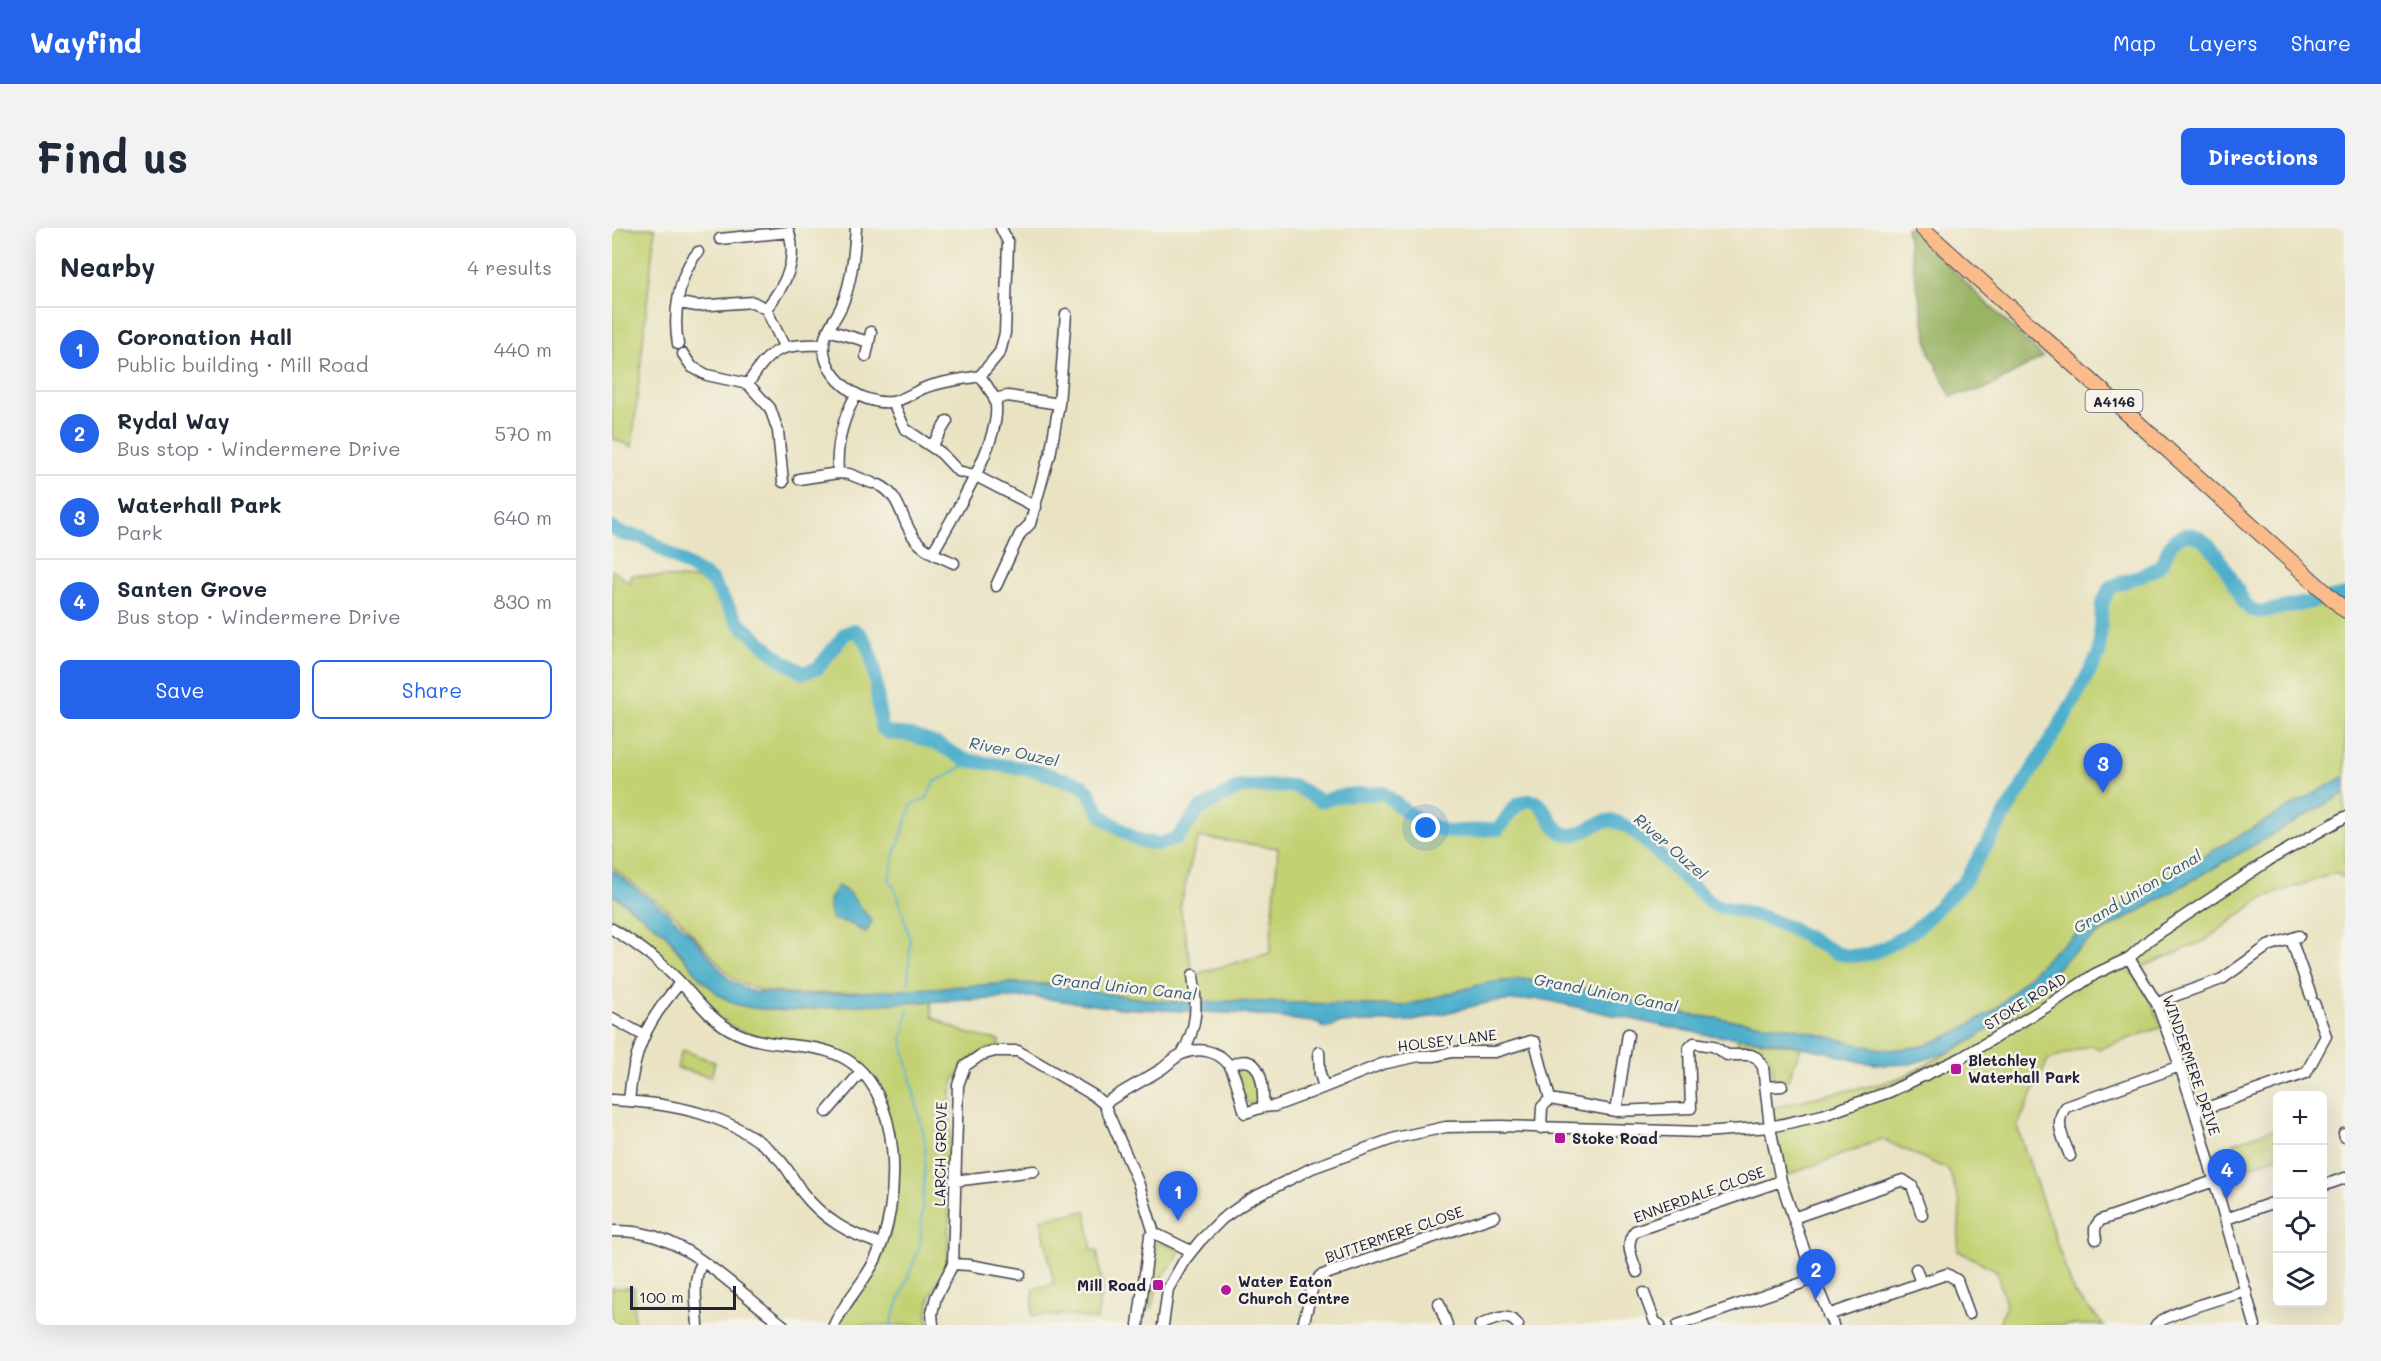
<!DOCTYPE html>
<meta charset="utf-8">
<style>
:root{--surface:#fff;--page:#f2f2f3;--text:#1f2937;--muted:#747a83;--line:#e0e1e3;--accent:#2563eb}
body{margin:0;font-family:Mali,sans-serif;background:var(--page);color:var(--text)}
.controls{position:absolute;right:18px;bottom:18px;display:grid;overflow:hidden;border-radius:9px;box-shadow:0 6px 24px #0002}
.controls button{width:54px;height:54px;display:grid;place-items:center;padding:0;border:0;border-bottom:2px solid var(--line);background:var(--surface);color:var(--text);font:30px sans-serif}
.scale{position:absolute;left:18px;bottom:15px;width:106px;box-sizing:border-box;padding-left:6px;border:3px solid #22223b;border-top:0;font-size:16px;line-height:21px;white-space:nowrap;color:#22223b;-webkit-text-stroke:4px #f7f3e8;paint-order:stroke}
.you{position:absolute;left:814px;top:600px;width:21px;height:21px;margin:-15px;border:4px solid #fff;border-radius:50%;background:#1a73e8;box-shadow:0 0 0 9px #1a73e833}
.badge{display:grid;place-items:center;width:39px;height:39px;border-radius:50%;background:var(--accent);color:#fff;font-size:20px;font-weight:700}
.pin{position:absolute;translate:-50% -50px;filter:drop-shadow(0 2px 3px #0008)}
.pin::after{content:'';position:absolute;top:32px;width:21px;height:18px;background:inherit;clip-path:polygon(0 0,100% 0,50% 100%)}
.list{margin:0;padding:0;list-style:none}
h2{display:flex;justify-content:space-between;align-items:center;height:78px;margin:0;padding:0 24px;font-size:26px}
h2 small{font-size:20px;font-weight:400;color:var(--muted)}
.list li{display:grid;grid-template-columns:39px 1fr auto;gap:18px;align-items:center;box-sizing:border-box;height:84px;padding:0 24px;border-top:2px solid var(--line)}
.list b{display:block;font-size:22px;white-space:nowrap}
.list p{margin:0;font-size:20px;white-space:nowrap;color:var(--muted)}
.list em{font-size:20px;font-style:normal;color:var(--muted)}
.actions{display:flex;gap:12px;padding:18px 24px}
.actions a{flex:1;padding:14px 0;border:2px solid var(--accent);border-radius:9px;text-align:center;font-size:21px;color:var(--accent)}
.actions .main{background:var(--accent);color:#fff}
.icon{flex:none;width:33px;height:33px;fill:none;stroke:currentColor;stroke-width:2;stroke-linecap:round;stroke-linejoin:round}
.map{position:relative;flex:none;width:1733px;height:1097px;overflow:hidden;border-radius:9px}
header{display:flex;align-items:center;gap:36px;box-sizing:border-box;height:84px;padding:0 30px;background:var(--accent);color:#fff}
header strong{font-size:28px}
nav{display:flex;gap:33px;margin-inline-start:auto;font-size:21px}
.intro{display:flex;align-items:center;justify-content:space-between;box-sizing:border-box;height:144px;padding:0 36px}
h1{margin:0;font-size:42px}
.button{padding:15px 27px;border-radius:9px;background:var(--accent);color:#fff;font-size:21px;font-weight:700}
main{display:flex;gap:36px;padding:0 36px}
aside{flex:1;background:var(--surface);border-radius:9px;box-shadow:0 6px 24px #0002}
.map>svg:first-child{display:block}
.green{fill:#c3d173;stroke:#727a57;stroke-width:1.5;fill-rule:evenodd}
.forest{fill:#9ab365;stroke:#5e6a50;stroke-width:1.5}
.water{fill:#4dafcc;stroke:#386884;stroke-width:1.5}
.lines{fill:none;stroke-linecap:round;stroke-linejoin:round}
.stream{stroke:#4dafcc;stroke-width:2}
.river{stroke:#4dafcc;stroke-width:14}
.minor-casing{stroke:#403f4f;stroke-width:13}
.highway-casing{stroke:#403f4f;stroke-width:17}
.minor{stroke:#fff;stroke-width:10}
.highway{stroke:#f9bc8a;stroke-width:15}
.poi-dot{fill:#b5179e;stroke:#f7f3e8;stroke-width:2}
.labels{text-anchor:middle;dominant-baseline:central;stroke-width:5;stroke-linejoin:round;paint-order:stroke}
.shield{fill:#f7f3e8;stroke:#62616f;stroke-width:1.5}
.shield-label{font-size:14px;font-weight:bold;fill:#22223b}
.street-label{font-size:15px;fill:#22223b;stroke:#f7f3e8}
.poi-label{font-size:15px;font-weight:bold;fill:#22223b;stroke:#f7f3e8;text-anchor:start}
.water-label{font-size:16px;font-style:italic;fill:#335a75;stroke:#f7f3e8}
</style>
<header>
<strong>Wayfind</strong>
<nav><a>Map</a><a>Layers</a><a>Share</a></nav>
</header>
<div class="intro"><h1>Find us</h1><a class="button">Directions</a></div>
<main>
<aside>
<h2>Nearby<small>4 results</small></h2>
<ul class="list">
<li><span class="badge">1</span><div><b>Coronation Hall</b><p>Public building · Mill Road</p></div><em>440 m</em></li>
<li><span class="badge">2</span><div><b>Rydal Way</b><p>Bus stop · Windermere Drive</p></div><em>570 m</em></li>
<li><span class="badge">3</span><div><b>Waterhall Park</b><p>Park</p></div><em>640 m</em></li>
<li><span class="badge">4</span><div><b>Santen Grove</b><p>Bus stop · Windermere Drive</p></div><em>830 m</em></li>
</ul>
<div class="actions"><a class="main">Save</a><a>Share</a></div>
</aside>
<div class="map">
<svg width="1733" height="1097" viewBox="0 0 1733 1097">
<rect width="100%" height="100%" fill="#f7f3e8"/>
<filter id="ink" filterUnits="userSpaceOnUse"><feTurbulence type="fractalNoise" baseFrequency=".0167" numOctaves="2"/><feDisplacementMap in="SourceGraphic" scale="12" xChannelSelector="R" yChannelSelector="G"/><feConvolveMatrix kernelMatrix="1 2 1 2 8 2 1 2 1" color-interpolation-filters="sRGB"/></filter>
<filter id="wash" filterUnits="userSpaceOnUse"><feTurbulence type="fractalNoise" baseFrequency=".008" numOctaves="4" result="noise"/><feDisplacementMap in="SourceGraphic" scale="24" xChannelSelector="R" yChannelSelector="G"/><feGaussianBlur stdDeviation="1.35" result="paint"/><feColorMatrix in="noise" values="0 0 0 0 0 0 0 0 0 0 0 0 0 0 0 0 0 1.4 0 .05"/><feComposite in="paint" operator="in"/></filter>
<g filter="url(#wash)">
<rect width="100%" height="100%" fill="#e9e3c3"/>
<path class="green" d="M0 0H43L20 219 0 210Z
M1581 307 1594 313 1604 325 1633 376C1651 393 1701 381 1723 373L1733 382V548L1616 614 1471 701 1443 722 1383 782 1343 805 1312 818 1279 822 1256 819 1182 800 1079 787 960 758 911 751 875 755 792 778 618 773 592 776H573L490 766 444 756 400 755 309 762 214 765 180 766 146 762 120 750 65 689 0 639V342L18 355 20 347 99 352 126 394 168 431 191 445 206 440 233 406 242 402C267 415 263 474 270 500L277 505 299 507 327 517 353 532 422 542 469 557 476 563 488 585 496 593 522 610 534 614 548 616 565 610 588 581 628 559 683 558 709 573 733 567 771 565 796 585 826 601 837 604 886 601C895 593 901 573 916 573 933 572 937 596 949 604 966 614 981 593 998 593 1007 592 1016 600 1023 604L1101 677 1148 688 1178 700 1224 725 1238 728 1258 726 1272 720 1303 702 1352 654 1456 483 1487 426 1490 376 1498 359C1512 353 1535 347 1546 339 1563 326 1548 309 1581 307ZM587 609 666 620 658 725 581 747 568 679 581 626Z
M1733 565V650L1723 645 1650 670 1592 713 1520 743 1538 772 1550 799 1487 821 1479 817 1436 832 1405 899 1462 1065 1492 1097H1387L1394 1076 1384 1042 1346 1023 1348 976 1337 942 1270 911 1171 949 1159 880 1221 865 1269 856 1295 847 1362 811 1402 784 1420 768 1452 732 1483 708Z
M0 666 54 706 68 727 140 780 176 783 246 777 319 773 320 788C347 804 356 807 387 812V818C362 826 347 835 339 861L336 1032 318 1069 315 1088 317 1097H227L233 1082 268 1033 281 993 283 921 261 855 240 829 206 816 154 811 126 802 97 782 41 722 0 694Z
M1125 809 1189 819 1176 852 1161 853C1162 829 1152 814 1126 817Z
M70 822 103 834 99 849 65 840Z
M627 836 643 840 648 866 646 875 639 877 634 873 623 839Z
M1665 893V929L1630 942 1621 915 1665 900 1663 894Z
M474 983 480 1023 485 1022 490 1057 485 1092 448 1086 447 1088 420 1087 422 1060 442 1056 429 991Z
M549 1014 564 1020 567 1027 547 1053 539 1081 533 1075 540 1021 543 1016Z
M0 1060H22V1097H0Z"/>
<path class="forest" d="M1294 0H1297L1431 129 1373 161 1339 168 1318 125Z"/>
<path class="water" d="M1733 548V565L1483 708 1452 732 1420 768 1402 784 1362 811 1334 825 1298 836 1272 837 1248 834 1215 824 1167 814 1097 807 1050 798 929 771 878 774 801 793 726 795 718 800 709 799 707 795 637 786 505 780 422 769 246 777 176 783 140 780 123 776 107 767 88 750 54 706 0 666V642L58 687 81 709 118 753 141 764 188 768 400 755C473 756 545 782 618 773L792 778 875 755 911 751 960 758 1079 787 1182 800 1256 819 1279 822 1312 818 1343 805 1383 782 1443 722 1471 701 1616 614Z
M226 658 236 664 260 693 254 705 237 695 220 691C214 676 216 670 226 658Z"/>
<g class="lines">
<path class="stream" d="M296 755 298 712 285 665 277 652 282 629 300 576 315 570 321 555 350 539 349 529
M278 1097 308 1017 313 938V913L290 813 296 783"/>
<path class="river" d="M0 300 10 306 31 309 99 352 126 394 168 431 191 445 206 440 233 406 242 402C267 415 263 474 270 500L277 505 299 507 327 517 353 532 422 542 469 557 476 563 488 585 496 593 522 610 534 614 548 616 565 610 588 581 628 559 683 558 709 573 733 567 771 565 796 585 826 601 837 604 886 601C895 592 900 575 915 573 934 570 936 598 951 605 967 613 982 592 999 593 1007 593 1016 600 1023 604L1101 677 1148 688 1178 700 1224 725 1238 728 1258 726 1272 720 1303 702 1352 654 1456 483 1487 426 1490 376 1498 359C1513 353 1532 348 1546 339 1556 331 1554 316 1567 309 1596 294 1621 356 1633 376L1639 382 1650 384 1733 367"/>
</g>
</g>
<g filter="url(#ink)">
<g class="lines">
<g class="minor-casing">
<path id="minor" d="M244 0C242 26 240 53 230 77 225 90 214 100 212 114 208 148 249 178 280 174 293 172 306 161 318 158 334 153 352 151 368 148L388 124 393 105 396 14 389 0
M108 11 177 4C186 34 173 57 154 81
M67 75 85 78 141 74 154 81 172 118
M216 102 257 114
M66 116C61 88 66 46 86 24
M71 126 80 139 95 147 136 156 158 180 166 203 171 254
M254 128 259 104
M136 156C159 119 169 116 212 117
M382 171 396 168 447 176 454 86
M281 174 293 201 329 225 346 243 362 247 424 279
M320 218 335 193
M438 228 447 176
M226 245C224 218 231 190 244 167
M187 251 226 245 237 246 260 255
M267 257C289 267 289 293 303 311 312 323 329 329 342 335
M321 324C339 291 393 208 383 172 380 164 373 155 368 148
M384 358 408 306 418 296 436 231
M0 701C25 716 48 733 68 754 84 771 96 789 117 801 155 823 194 811 230 829 293 861 290 978 263 1032 252 1055 233 1073 222 1097
M1679 711 1699 768
M1517 730 1545 776 1568 838 1583 884 1643 1097
M1545 776 1557 770 1610 751 1656 718 1687 708
M0 790 31 807
M707 824 708 846 712 859
M570 826C586 798 585 778 581 747
M1154 859 1170 858
M695 866 770 836 807 828H823L840 824H883L919 813 923 814 938 871
M0 872C59 875 123 886 166 930 176 940 182 953 190 964 211 991 237 1006 269 1016
M17 873C21 822 35 793 68 755
M492 876C510 863 529 854 548 842 555 838 562 829 570 826 586 819 606 822 617 837 625 849 628 870 633 885L651 879C652 857 649 820 618 838
M651 879 663 878 690 868
M1004 883 1016 806
M215 884 249 844
M1583 884 1694 845 1714 808 1702 775
M929 900 930 879 938 871 1004 883 1079 880 1077 820 1082 815 1101 818 1115 827H1139L1145 830 1151 839 1158 899 1169 953 1202 1051 1221 1097
M1732 906 1733 909
M1458 928C1452 912 1441 894 1454 879L1568 838
M342 953 422 943
M1710 958 1733 950
M1181 990 1291 952 1300 958 1310 987
M1614 991 1666 973
M0 1003C9 1003 19 1003 28 1005 82 1014 128 1066 171 1097
M1484 1011C1482 1002 1482 998 1489 992L1602 953
M341 1036 357 1037 408 1046
M1304 1041 1309 1055
M1025 1044C1020 1029 1012 1016 1023 1003L1169 953
M1032 1065 1043 1094 1048 1097
M827 1075 835 1097
M1216 1087 1335 1046 1345 1052 1357 1086
M86 1097C85 1078 79 1050 91 1034
M321 1097 320 1085 324 1069 341 1036 346 857 353 838 369 827 383 823H406L481 867 492 876 526 954 542 1005 579 1023
M526 1097 538 1008 542 1005
M551 1097 556 1061 572 1033 588 1013 610 991 637 972 700 940 783 910 834 899 889 898 1092 904 1158 899 1211 887 1277 864 1349 830 1434 779 1483 746 1517 730 1538 711 1657 632 1733 589
M691 1097 701 1058 708 1048 883 988
M868 1097C881 1092 896 1083 906 1097
M1066 1097 1202 1051
M1544 1097C1552 1086 1617 1068 1634 1063"/>
</g>
<g class="highway-casing">
<path id="highway" d="M1310 0 1733 382"/>
</g>
<use href="#minor" class="minor"/>
<use href="#highway" class="highway"/>
</g>
</g>
<g class="poi-dot">
<rect x="1338" y="835" width="12" height="12" rx="3"/>
<rect x="942" y="904" width="12" height="12" rx="3"/>
<rect x="540" y="1051" width="12" height="12" rx="3"/>
<circle cx="614" cy="1062" r="6"/>
</g>
<g class="labels">
<rect class="shield" x="1473.5" y="162" width="57" height="22" rx="4.5"/>
<g class="shield-label">
<text x="1502" y="173">A4146</text>
</g>
<g class="street-label">
<text transform="translate(1413 773) rotate(-32)">STOKE ROAD</text>
<text transform="translate(835 812) rotate(-7)">HOLSEY LANE</text>
<text transform="translate(1580 837) rotate(71)">WINDERMERE DRIVE</text>
<text transform="translate(328 926) rotate(-89)">LARCH GROVE</text>
<text transform="translate(1087 966) rotate(-20)">ENNERDALE CLOSE</text>
<text transform="translate(782 1006) rotate(-19)">BUTTERMERE CLOSE</text>
</g>
<g class="poi-label">
<text x="1356" y="832">Bletchley<tspan x="1356" dy="17">Waterhall Park</tspan></text>
<text x="960" y="910">Stoke Road</text>
<text x="626" y="1053">Water Eaton<tspan x="626" dy="17">Church Centre</tspan></text>
<text x="534" y="1057" text-anchor="end">Mill Road</text>
</g>
<g class="water-label">
<text transform="translate(402 523) rotate(12)">River Ouzel</text>
<text transform="translate(1059 618) rotate(41)">River Ouzel</text>
<text transform="translate(1525 663) rotate(-31)">Grand Union Canal</text>
<text transform="translate(512 758) rotate(6)">Grand Union Canal</text>
<text transform="translate(994 764) rotate(11)">Grand Union Canal</text>
</g>
</g>
</svg>
<div class="controls">
<button>+</button>
<button>−</button>
<button><svg class="icon" aria-label="locate" viewBox="0 0 24 24"><circle cx="12" cy="12" r="6"/><path d="M12 2v4M12 18v4M2 12h4M18 12h4"/></svg></button>
<button><svg class="icon" aria-label="layers" viewBox="0 0 24 24"><path d="M12 4l9 5-9 5-9-5zM3 14l9 5 9-5"/></svg></button>
</div>
<div class="scale">100 m</div>
<div class="you"></div>
<div class="pin badge" style="left:566px;top:993px">1</div>
<div class="pin badge" style="left:1204px;top:1071px">2</div>
<div class="pin badge" style="left:1491px;top:565px">3</div>
<div class="pin badge" style="left:1615px;top:971px">4</div>
</div>
</main>
